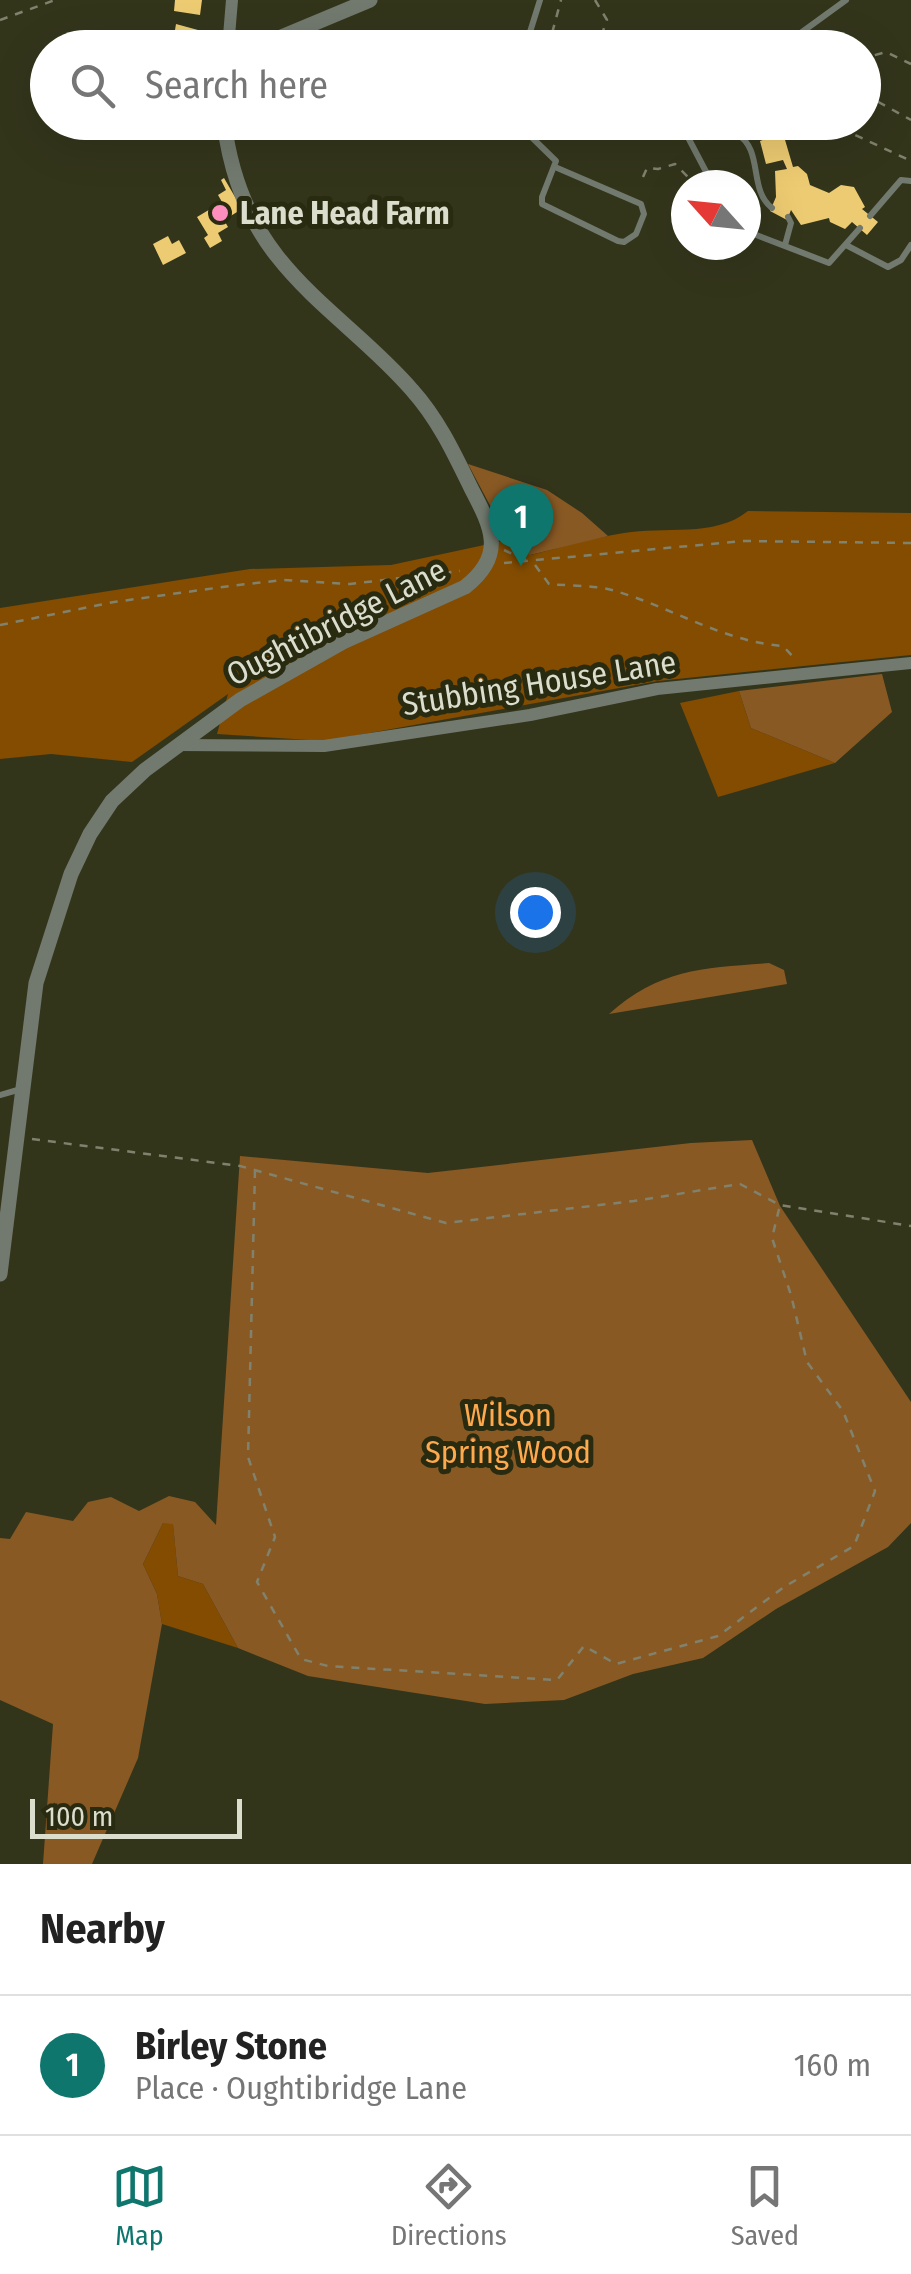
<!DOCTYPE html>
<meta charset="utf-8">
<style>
:root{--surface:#fff;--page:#f6f6f6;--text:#222;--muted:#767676;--line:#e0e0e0;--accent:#0f766e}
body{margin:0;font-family:"Fira Sans Condensed",sans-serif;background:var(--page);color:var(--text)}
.compass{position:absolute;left:671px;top:170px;width:90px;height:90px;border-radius:50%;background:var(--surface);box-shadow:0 10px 40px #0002;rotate:297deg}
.scale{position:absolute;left:30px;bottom:25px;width:212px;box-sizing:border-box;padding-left:10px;border:5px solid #dbddcd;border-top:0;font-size:28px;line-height:35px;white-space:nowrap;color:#dbddcd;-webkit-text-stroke:8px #292b11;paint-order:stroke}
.you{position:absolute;left:535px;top:912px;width:35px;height:35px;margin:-25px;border:8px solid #fff;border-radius:50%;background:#1a73e8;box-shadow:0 0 0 15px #1a73e833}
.badge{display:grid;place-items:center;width:65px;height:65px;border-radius:50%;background:var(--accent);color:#fff;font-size:32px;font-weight:700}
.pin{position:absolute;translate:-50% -82px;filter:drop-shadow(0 2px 5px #0008)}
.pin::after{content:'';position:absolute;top:52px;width:35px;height:30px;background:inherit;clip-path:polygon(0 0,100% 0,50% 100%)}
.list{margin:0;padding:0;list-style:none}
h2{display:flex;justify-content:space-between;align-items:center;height:130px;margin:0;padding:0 40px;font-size:42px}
h2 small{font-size:32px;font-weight:400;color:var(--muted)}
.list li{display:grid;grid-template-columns:65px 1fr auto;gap:30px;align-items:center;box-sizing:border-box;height:140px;padding:0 40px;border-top:2px solid var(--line)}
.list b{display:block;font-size:38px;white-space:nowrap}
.list p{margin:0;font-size:32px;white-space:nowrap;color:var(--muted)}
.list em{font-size:32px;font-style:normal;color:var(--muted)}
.icon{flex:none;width:55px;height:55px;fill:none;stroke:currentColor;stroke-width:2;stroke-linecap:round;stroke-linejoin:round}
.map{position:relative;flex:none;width:911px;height:1864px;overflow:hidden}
.search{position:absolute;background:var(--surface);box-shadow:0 10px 40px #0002;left:30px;right:30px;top:30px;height:110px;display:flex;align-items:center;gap:25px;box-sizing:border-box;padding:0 35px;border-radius:55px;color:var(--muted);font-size:38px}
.sheet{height:270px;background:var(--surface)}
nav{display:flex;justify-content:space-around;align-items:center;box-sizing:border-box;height:140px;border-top:2px solid var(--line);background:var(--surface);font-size:28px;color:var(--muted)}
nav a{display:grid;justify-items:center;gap:5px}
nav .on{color:var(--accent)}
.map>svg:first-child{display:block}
.green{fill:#834c00}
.forest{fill:#895924}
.building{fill:#edcb72}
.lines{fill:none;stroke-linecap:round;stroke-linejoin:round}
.path{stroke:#80826d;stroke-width:2.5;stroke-dasharray:8 8;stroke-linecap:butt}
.service{stroke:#727a6f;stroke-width:6}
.minor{stroke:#727a6f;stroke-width:12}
.tertiary{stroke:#727a6f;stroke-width:15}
.poi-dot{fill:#fe8ebd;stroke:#292b11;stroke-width:4}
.labels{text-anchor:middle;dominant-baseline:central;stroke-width:10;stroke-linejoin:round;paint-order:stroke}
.poi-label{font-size:32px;font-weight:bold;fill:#dbddcd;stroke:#292b11;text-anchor:start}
.street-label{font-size:32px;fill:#dbddcd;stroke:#292b11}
.park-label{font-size:32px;fill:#fea94d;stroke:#292b11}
</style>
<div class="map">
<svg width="911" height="1864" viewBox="0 0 911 1864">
<rect width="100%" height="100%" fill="#33351b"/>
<path class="green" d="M748 511 911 513V655L658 681 325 741 217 734 228 694 132 762 51 754 0 759V608L250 569 391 565 503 541 531 555C562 547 593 538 624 533 663 526 715 538 748 511Z
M739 691 751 728 835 763 718 797 680 703Z
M163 1523H173L178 1576 203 1584 238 1648 162 1624 157 1594 143 1564Z"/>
<path class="forest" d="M468 464 547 490 582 513 608 536 530 555 503 541 493 511Z
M882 674 892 712 835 763 751 728 739 691Z
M769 963 784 970 787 984 609 1014C660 968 704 968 769 963Z
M752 1140 780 1206 911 1402V1523L888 1547 776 1609 703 1658 633 1674 564 1700 485 1704 308 1676 238 1648 203 1584 178 1576 173 1524 163 1523 143 1564 157 1594 162 1624 138 1758 92 1864H43L53 1724 0 1700V1538L10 1539 26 1512 73 1521 88 1502 111 1497 139 1511 169 1496 195 1502 216 1525 240 1156 428 1173 691 1143Z"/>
<path class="building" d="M175 0H202L200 15 174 11Z
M176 24 198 30 194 48H175L179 31 175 30Z
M488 32 509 39 507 48H483Z
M783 133 793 167 798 166 807 174 810 185 829 193 841 185 854 187 865 207 862 209 878 222 867 235 852 222 845 229 830 222 829 218 801 225 791 210 787 220 770 211 776 197 775 171 787 169 783 160 766 164 760 141Z
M224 178 242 209 224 220 228 227 218 233 222 241 210 248 204 238 208 235 197 217 222 202 218 195 226 190 221 180Z
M168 236 172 244 179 240 186 253 163 265 153 244Z"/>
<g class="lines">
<path class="path" d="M595 0 607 20 603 31 616 48
M0 20 55 0
M548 48 561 0
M579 48 588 37 602 31
M864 65 868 57 886 52 911 64
M864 94 911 120
M847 122 853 134 911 161
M643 177 647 168 658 169 675 164 696 185
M730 185H737
M504 550 528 561
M504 563 743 541 911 543
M535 565 549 584C569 586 592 585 612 590 669 606 724 642 783 646L796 660
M0 625 114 602 230 586 283 580 350 584 460 571
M32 1139 240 1166 446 1223 634 1201 740 1184 780 1205 911 1226
M255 1170 248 1457 275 1537 257 1582 301 1659 328 1666 557 1680 584 1646 616 1664 718 1636 784 1587 854 1546 875 1491 843 1411 807 1362 791 1295 772 1238 780 1205"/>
<path class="service" d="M525 48 540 0
M780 48 846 0
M516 122 556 161 542 197V204L618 241 624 242 636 234 644 214 641 204 555 167
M554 122C579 136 611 138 638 135 669 132 707 116 737 134 764 150 748 190 772 208
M681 124 713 185
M870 216 901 180 911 181
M746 231 829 263 860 228
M785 245 791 223 788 217
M846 245 888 267 901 260 911 245
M0 1095 21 1089"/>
<path class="minor" d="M228 48 232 0
M178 745 324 746 530 715 657 689 911 663"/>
<path class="tertiary" d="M255 48 370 0
M0 1274 36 983 71 874 90 834 112 801 145 770 240 700 343 642 465 587C506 555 492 528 471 488 454 453 438 419 412 390 371 342 316 306 277 256 247 218 230 170 224 122"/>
</g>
<circle class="poi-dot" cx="220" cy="213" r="10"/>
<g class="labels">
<g class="poi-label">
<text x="240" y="213">Lane Head Farm</text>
</g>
<g class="street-label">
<text transform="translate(336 622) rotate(-27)">Oughtibridge Lane</text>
<text transform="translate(539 683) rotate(-9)">Stubbing House Lane</text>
</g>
<g class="park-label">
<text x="508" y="1415">Wilson<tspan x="508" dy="37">Spring Wood</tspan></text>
</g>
</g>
</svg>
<svg class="compass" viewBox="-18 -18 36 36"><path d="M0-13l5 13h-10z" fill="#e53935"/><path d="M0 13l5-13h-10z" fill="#767676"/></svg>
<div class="scale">100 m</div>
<div class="you"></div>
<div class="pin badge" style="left:521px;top:566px">1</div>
<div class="search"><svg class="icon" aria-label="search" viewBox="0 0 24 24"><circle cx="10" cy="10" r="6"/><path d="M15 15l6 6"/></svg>Search here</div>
</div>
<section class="sheet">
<h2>Nearby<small></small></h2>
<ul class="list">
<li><span class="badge">1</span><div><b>Birley Stone</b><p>Place · Oughtibridge Lane</p></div><em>160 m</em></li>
</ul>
</section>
<nav>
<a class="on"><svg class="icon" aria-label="map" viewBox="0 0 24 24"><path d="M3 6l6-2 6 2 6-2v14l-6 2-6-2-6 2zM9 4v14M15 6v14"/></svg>Map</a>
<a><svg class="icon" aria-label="directions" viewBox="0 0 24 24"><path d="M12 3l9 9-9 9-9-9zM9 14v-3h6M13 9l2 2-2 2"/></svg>Directions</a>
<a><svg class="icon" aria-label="saved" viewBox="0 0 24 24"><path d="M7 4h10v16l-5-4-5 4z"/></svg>Saved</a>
</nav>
